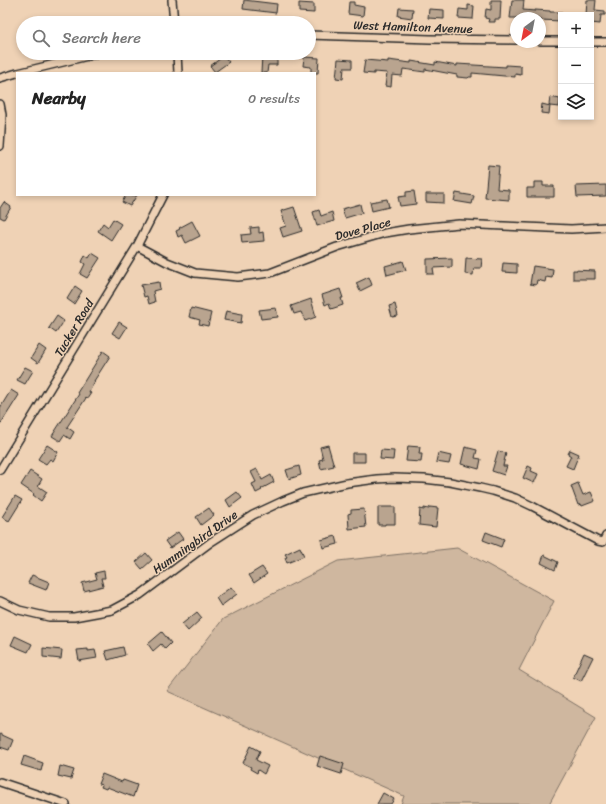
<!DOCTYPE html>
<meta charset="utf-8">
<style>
:root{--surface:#fff;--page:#f6f6f6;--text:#222;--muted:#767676;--line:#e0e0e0}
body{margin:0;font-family:Sriracha,sans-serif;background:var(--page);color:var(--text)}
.controls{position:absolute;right:12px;top:12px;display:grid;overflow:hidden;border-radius:0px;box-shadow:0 2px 6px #0003}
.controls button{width:36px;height:36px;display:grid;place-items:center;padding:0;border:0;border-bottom:1px solid var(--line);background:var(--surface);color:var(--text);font:20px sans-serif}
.compass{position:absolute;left:510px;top:12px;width:36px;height:36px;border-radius:50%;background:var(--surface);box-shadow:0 2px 6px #0003;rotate:212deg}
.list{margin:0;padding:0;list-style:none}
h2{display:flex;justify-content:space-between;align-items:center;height:52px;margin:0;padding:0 16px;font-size:17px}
h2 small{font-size:13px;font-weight:400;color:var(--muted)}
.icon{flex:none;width:22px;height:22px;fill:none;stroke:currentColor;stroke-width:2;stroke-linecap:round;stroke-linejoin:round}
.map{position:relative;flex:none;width:606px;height:804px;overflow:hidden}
.search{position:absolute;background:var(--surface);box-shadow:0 2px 6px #0003;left:16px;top:16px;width:300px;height:44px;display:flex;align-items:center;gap:10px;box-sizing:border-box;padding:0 14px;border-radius:22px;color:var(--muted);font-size:15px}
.panel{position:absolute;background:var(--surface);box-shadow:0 2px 6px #0003;left:16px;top:72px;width:300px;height:124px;border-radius:0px}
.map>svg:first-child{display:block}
.green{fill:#cfb79f;stroke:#7d7165}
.building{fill:#b9a48f;stroke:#2b2b2b}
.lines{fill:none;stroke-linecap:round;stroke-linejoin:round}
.minor-casing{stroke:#2b2b2b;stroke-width:10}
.minor{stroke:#efd2b5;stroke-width:7}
.labels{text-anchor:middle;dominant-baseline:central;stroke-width:3;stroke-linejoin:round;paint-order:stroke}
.street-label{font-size:12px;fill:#2b2b2b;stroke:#efd2b5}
</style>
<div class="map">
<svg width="606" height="804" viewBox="0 0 606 804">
<rect width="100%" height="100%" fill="#efd2b5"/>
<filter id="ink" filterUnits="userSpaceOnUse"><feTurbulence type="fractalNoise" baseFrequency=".025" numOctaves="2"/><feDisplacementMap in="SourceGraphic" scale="8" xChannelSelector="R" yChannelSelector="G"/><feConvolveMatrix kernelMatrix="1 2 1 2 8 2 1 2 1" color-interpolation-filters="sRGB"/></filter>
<g filter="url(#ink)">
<path class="green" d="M457 548 554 601 519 670 596 717 549 804H401L404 796 167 691 223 619 338 561Z"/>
<path class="building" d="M244 0 277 4 276 13 243 9Z
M491 0H501L500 19H495V22H488L489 19 485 18 486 9 491 10Z
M512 0H524L523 10 535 11V10L550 11V12H561V21L540 20V18H510Z
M587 0H596L595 10 605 11V15H601L600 24 591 23V15H586Z
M349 2H354V5L364 7 363 16 348 14Z
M299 3 314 4V13L299 12Z
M468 5 474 6 473 19 458 18 459 9 468 10Z
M399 8 413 9 412 18 398 16Z
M429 9 444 10V19L428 18Z
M262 55 277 56V65H268L267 73H261Z
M224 56 229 62 215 72 210 66Z
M304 57 319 58 318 73H311V67L303 66Z
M338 59 352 60V68H344L343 79 336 78Z
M365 60 388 62V60L411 63V61L435 65V62L457 66V64L506 67V65L521 66V75L515 74V77L472 73V77H469L468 78 457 77V75L425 69V72L403 69 402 76 392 75 391 87 385 86 387 73 374 72V74L363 73Z
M550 97 560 99 559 107 550 106 549 114 541 113 542 104 550 106 549 105Z
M488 165 499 166 497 189 509 190V200L485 198Z
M534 182H543V186H554V197H527V188H534Z
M606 185V196L577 197 576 186Z
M414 191 416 204 400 206 398 197 406 196V192Z
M456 193 474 196 472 204 454 201Z
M426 194H444V203L426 202Z
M126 195H137L130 206 122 202Z
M387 199 389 207 372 211 370 202Z
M4 202 11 207 4 219 0 217V208Z
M360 204 362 213 345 218 342 209Z
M294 207 302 231 283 237 280 228 286 226 281 211Z
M319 210 321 216 332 212 334 221 317 226 313 212Z
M113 219 121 224 111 240 98 231 103 223 108 227Z
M192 221 200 236 186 243 182 235 178 237 176 231 180 229 179 228Z
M259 227V233L263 232 264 241 242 243 241 235 251 234 250 228Z
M92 253 100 258 87 278 80 274 85 264 82 262 85 255 89 258Z
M452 258V267L433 268 434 274H427V259Z
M466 258 482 259 481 268H474L473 275 465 274Z
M403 261 406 270 387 275 385 266Z
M503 263 517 264V273L502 272Z
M533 266 553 269 552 278 546 277 545 282 537 280 536 285 530 284Z
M573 270 595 271V279H573Z
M369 277 372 285 360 291 356 283Z
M159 282 160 289 153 291 155 302 149 304 147 296 144 297 141 285Z
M75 286 82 291 74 304 67 299Z
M340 289 343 298H341L343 305 331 309 329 303 325 305 322 295Z
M311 299 316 317 305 321 301 312 294 314 291 306Z
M395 304 398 316 392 317 389 306Z
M191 308 211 313 208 326 199 324 200 320 189 317Z
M276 308 278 317 261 319 259 310Z
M226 311 242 314 241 323 224 320Z
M57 316 64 321 56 333 49 328Z
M119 322 127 327 120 338 112 333Z
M39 345 46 350 38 363 31 358Z
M103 351 110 356 94 381H95L89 392 91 393 87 399 86 398 67 427 74 432 70 439 64 435 60 441 52 436 79 394 77 393Z
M25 367 33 371 25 384 17 380Z
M11 390 19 395 0 425V408Z
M47 445 58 452 53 461 50 459 46 464 38 459Z
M328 445 334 466 321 469 319 460 323 459 320 447Z
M408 446 420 447 419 454H422L421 462 406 461Z
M465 447 477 450 475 458 481 459 479 469 461 464Z
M381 450 394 451 393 460 380 459Z
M570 450 579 454 573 469 566 466 571 456 568 454Z
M498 451 506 453 503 466H507L504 475 492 471Z
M352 453H365V462H352Z
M438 453 451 456 449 464 436 462Z
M299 466 301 475 289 479 286 470Z
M528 466 532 468 531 471 538 474 534 483 523 478Z
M257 469 262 480 271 475 274 482 261 489 262 490 256 493 252 484 256 482 251 472Z
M30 471 42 479 38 486 47 492 41 501 33 495 34 494 21 485Z
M578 483 583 495 591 492 595 501 582 506 581 504 578 505 571 486Z
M237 492 242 498 230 507 226 500Z
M15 496 22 500 9 521 2 517Z
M378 507H395V524H385V525H378Z
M430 507 438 508 436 527 419 525 420 509 424 510V508L429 509Z
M209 508 214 515 201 525 196 517Z
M364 509 366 527 349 529 348 514 351 513V510Z
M178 532 183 539 170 548 165 541Z
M486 532 504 539 501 547 483 540Z
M336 536 338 544 323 548 321 540Z
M300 547 304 556 287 563 285 558 287 557 285 554Z
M146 553 152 560 142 569 136 562Z
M544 555 558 562 555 570 541 563Z
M262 567 267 574 254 583 249 575Z
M104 571 105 578H101L103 586 84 591 82 583 97 579 95 573Z
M32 575 49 582 46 590 28 583Z
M231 587 237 594 221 606 216 598Z
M197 612 202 618 188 631 182 624Z
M162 632 171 643 165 649 161 644 153 651 148 644Z
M15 636 32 644 28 652 11 645Z
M123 647 125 655 108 660 105 651Z
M43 648 62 650 61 659 43 657Z
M88 649V651L95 650 97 658 79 661 77 650Z
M584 653 593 657 581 681 573 677Z
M0 734 13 740 9 750 0 747Z
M251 746 260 751 256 760 268 766 264 774 258 770 257 773 250 769 251 767 243 763Z
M24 756 43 763 41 771 21 765Z
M320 756 344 764 341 774 317 766Z
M60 766 74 770 71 779 58 776Z
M102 774 122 782 123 780 137 785 133 797 107 787 106 789 101 787 102 785 98 784Z
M383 793 394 799 391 804H377Z"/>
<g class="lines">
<g class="minor-casing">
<path id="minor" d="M172 0 174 23
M309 35 430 39 516 40
M540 41H561
M591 42H606
M177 53 178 73
M18 73 100 53
M0 78 17 73
M0 104 2 115 0 146
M137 246 167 262 195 273 238 277 270 273 337 247 385 233 409 229 459 224 571 229 606 227
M0 470 137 246 163 195
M0 601 19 610 49 617H74L112 610 140 595 211 542 253 515 283 501 303 493 347 483 377 479 394 478 424 479 450 482 480 488 493 491 515 498 532 506 598 541 603 542 606 536
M0 782 66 804"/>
</g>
<use href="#minor" class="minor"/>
</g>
</g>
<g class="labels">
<g class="street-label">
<text transform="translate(413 27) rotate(2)">West Hamilton Avenue</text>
<text transform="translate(363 229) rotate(-15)">Dove Place</text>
<text transform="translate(74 328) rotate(-59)">Tucker Road</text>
<text transform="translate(195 542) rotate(-35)">Hummingbird Drive</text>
</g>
</g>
</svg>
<div class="controls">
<button>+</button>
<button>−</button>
<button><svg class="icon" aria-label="layers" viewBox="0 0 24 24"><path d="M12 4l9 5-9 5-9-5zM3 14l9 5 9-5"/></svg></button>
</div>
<svg class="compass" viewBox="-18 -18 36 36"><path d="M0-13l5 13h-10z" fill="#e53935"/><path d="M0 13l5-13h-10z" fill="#767676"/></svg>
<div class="search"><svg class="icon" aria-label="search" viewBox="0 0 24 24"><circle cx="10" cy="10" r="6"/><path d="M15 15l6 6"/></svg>Search here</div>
<section class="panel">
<h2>Nearby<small>0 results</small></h2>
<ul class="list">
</ul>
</section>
</div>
